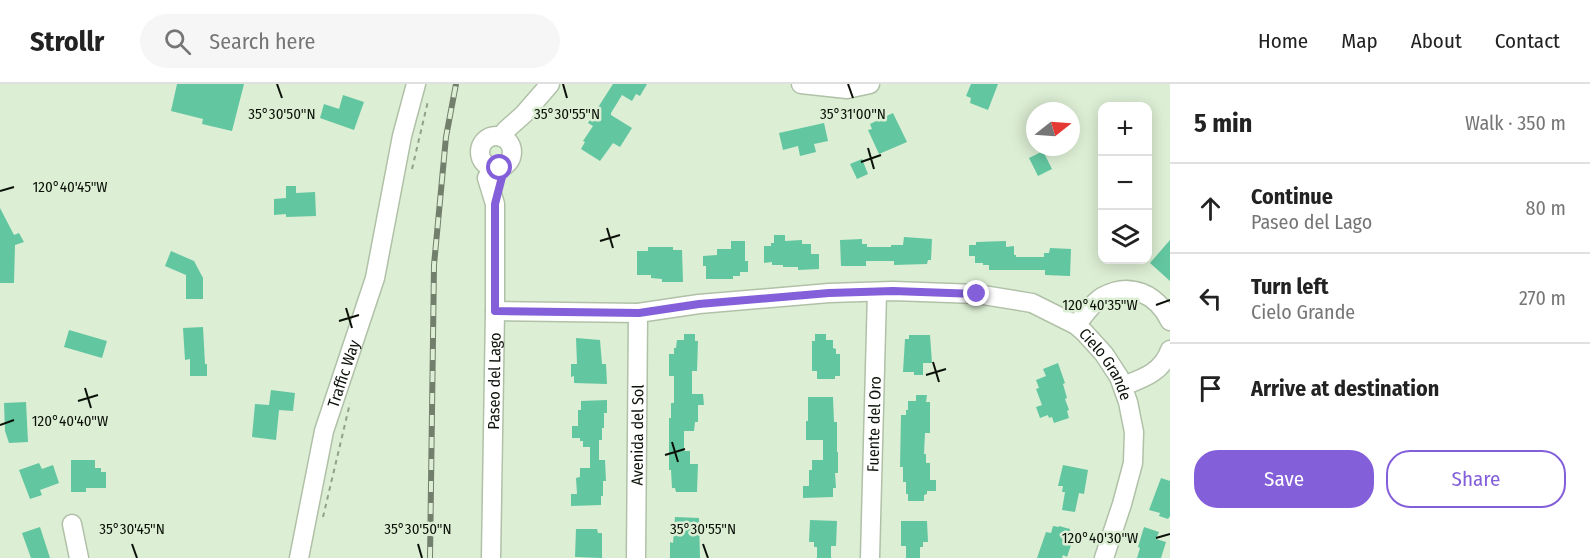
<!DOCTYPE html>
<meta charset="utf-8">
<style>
:root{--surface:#fff;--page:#f6f6f6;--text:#222;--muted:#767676;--line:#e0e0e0;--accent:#845fda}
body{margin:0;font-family:"Fira Sans Condensed",sans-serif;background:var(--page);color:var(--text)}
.controls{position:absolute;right:18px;top:18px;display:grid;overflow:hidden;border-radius:12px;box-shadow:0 3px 15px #0003}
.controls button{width:54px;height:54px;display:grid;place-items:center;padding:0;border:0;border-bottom:2px solid var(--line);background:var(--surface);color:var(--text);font:30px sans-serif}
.compass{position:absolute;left:1026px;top:18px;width:54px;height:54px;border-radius:50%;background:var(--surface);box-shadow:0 3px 15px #0003;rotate:73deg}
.stop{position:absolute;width:18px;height:18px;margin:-14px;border:4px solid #845fda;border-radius:50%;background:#fff}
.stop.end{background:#845fda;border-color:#fff;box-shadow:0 2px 6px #0008}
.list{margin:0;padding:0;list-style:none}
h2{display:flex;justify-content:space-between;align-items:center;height:78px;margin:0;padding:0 24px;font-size:26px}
h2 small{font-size:20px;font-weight:400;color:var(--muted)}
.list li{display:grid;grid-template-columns:39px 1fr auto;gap:18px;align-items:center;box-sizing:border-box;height:90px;padding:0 24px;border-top:2px solid var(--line)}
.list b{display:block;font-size:22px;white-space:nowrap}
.list p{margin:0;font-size:20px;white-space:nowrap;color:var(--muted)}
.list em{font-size:20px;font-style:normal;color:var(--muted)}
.actions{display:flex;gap:12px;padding:18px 24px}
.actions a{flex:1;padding:14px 0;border:2px solid var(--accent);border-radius:24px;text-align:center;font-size:21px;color:var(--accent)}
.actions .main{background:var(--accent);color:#fff}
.icon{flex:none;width:33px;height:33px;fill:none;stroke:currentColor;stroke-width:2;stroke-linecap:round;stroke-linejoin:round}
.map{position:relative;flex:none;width:1170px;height:474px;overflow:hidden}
header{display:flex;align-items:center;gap:36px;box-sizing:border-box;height:84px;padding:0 30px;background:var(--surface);border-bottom:2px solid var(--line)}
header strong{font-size:28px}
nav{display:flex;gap:33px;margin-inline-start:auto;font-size:21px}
.search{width:420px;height:54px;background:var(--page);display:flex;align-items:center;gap:15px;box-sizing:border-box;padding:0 21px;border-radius:33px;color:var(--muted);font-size:22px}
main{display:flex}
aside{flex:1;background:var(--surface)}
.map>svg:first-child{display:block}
.building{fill:#62c6a1}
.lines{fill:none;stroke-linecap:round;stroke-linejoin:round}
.minor-casing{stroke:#b0c1a8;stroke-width:21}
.path{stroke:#92a08c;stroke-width:2;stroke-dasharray:4.5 4.5;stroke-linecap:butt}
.minor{stroke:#fff;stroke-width:18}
.rail-casing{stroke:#737f6d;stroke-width:6}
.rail{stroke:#dceed4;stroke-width:4;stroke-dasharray:11;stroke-linecap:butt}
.route{stroke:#845fda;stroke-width:8}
.ticks{fill:none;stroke:#0b1108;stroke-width:2}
.labels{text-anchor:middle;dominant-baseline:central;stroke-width:5;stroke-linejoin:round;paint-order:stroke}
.street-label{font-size:16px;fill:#0b1108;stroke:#dceed4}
.ticks-label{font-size:15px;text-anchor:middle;fill:#0b1108;stroke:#dceed4;stroke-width:5;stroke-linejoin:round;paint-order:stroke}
</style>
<header>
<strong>Strollr</strong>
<div class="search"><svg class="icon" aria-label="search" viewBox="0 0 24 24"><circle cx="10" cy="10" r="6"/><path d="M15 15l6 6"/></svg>Search here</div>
<nav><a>Home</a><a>Map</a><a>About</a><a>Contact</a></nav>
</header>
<main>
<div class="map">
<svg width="1170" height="474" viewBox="0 0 1170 474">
<rect width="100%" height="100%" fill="#dceed4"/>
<path class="building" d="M177 0H244L232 47 202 40 203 35 171 27Z
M613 0H647L640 12 636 10 632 17 622 11 611 29V31L632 44 620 63 613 59 600 77 581 65 585 58 583 57 593 42 588 39Z
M971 0H998L988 26 970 19 971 14 966 12Z
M343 11 364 18 354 46 320 34 324 20 339 25Z
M893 29 907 58 879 70 868 46 872 45 870 40Z
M824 39 828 57 814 60 816 68 800 72 798 62 783 66 779 49Z
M1043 67 1052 85 1038 92 1029 74Z
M862 75 868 90 857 95 850 80Z
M286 102H296V109L315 108 316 132 286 133V130L274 131V115L286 114Z
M0 124 14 151 19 149 24 158 15 161 14 199H0Z
M774 151H785V157L802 156V160H811V170H819V185L798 186V183H783V181H772V178L764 179V162H771V159H774Z
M904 153 932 155 931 176H928L927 180 894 181V177H866V182H841L840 156 862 155V160H867V163H891V161H903Z
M1170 156V197L1150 179Z
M731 157H745V177H748V188H740V192H733V195H706V182H703V172L717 171V165H731Z
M1006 157V163L1014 162V171H1016V173H1044V169H1049L1050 164 1071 165 1070 192 1045 191V186H989V181H983V179H975V172H969V161H976V158Z
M648 163H673V166H682L683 198H662V195L651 194V191H637V167H648Z
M171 167 194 177 203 194V215H186V191L165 182Z
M203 243 205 280H207V292H190V275L185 276 183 244Z
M69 246 107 257 102 274 64 263Z
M684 250H695V257H698L697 287H692V310H703L704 321H698V338H695L694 347H684V367H690V380H698L697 408H676L675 404H672L671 386H669V334H671V319H674V292H669V270H674V264H676L677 256H684Z
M815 250H826V256H833V264L836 265V270H840V292H835V295H817V287H812V257H815Z
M909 251H930L932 279H923V291H914V288H903L905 255H909Z
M576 254 600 256 602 280H606L607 300 574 299V292L571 293V280H577Z
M1058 279 1065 299 1063 300 1067 314 1065 315 1069 326 1067 327 1069 334 1054 339 1052 333 1049 334 1048 331 1040 334 1036 323 1042 321 1036 305 1039 304 1036 296 1046 292 1043 285Z
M271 306 295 309 293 327 279 326 276 356 252 353 255 320 269 321Z
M916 311H927L926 318H930V349H925L924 370H926V379H930V396H936V407H927V410L924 411V417H908V410H906V398H903V383H900L901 331H906V326H908V317H916Z
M808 313H833L834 338H837V368H838V389H835L836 404H833V413L803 414V402H809V386H812V376H823V356H806V337H808Z
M607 316V329H604V344H602V356H599V376H605L606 397H603V412H601V421L571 422V410H577L576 394 580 393V384H590V363H583V357H580V354H572V342H578V326H581V317Z
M26 318 28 358 9 359 5 347 4 319Z
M71 376H95V384H101V388H106V404H86V408H71Z
M39 379 42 385 53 381 59 399 40 406 42 411 30 415 19 386Z
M1063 381 1088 386 1084 410 1079 409 1075 428 1062 426 1065 408H1062L1063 402H1058Z
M1161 394 1170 397V432L1168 435 1159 432 1160 429 1149 426Z
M675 433 699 434 700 474H670V458L673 459Z
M810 436 837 437 836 462H831V474H817V463H814V458H809Z
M901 437H927L928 458H923V463H920V474H906V462H901Z
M1053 442 1059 443V442L1070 445V450L1074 452 1067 473 1063 471 1062 474H1037L1046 448 1051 449Z
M40 443 50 474H31L22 449Z
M1144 443 1159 448 1156 455 1166 458 1161 474H1137L1140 464 1138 463Z
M576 445H597L598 449H602V474L575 473Z"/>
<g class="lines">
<g class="minor-casing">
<g id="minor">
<path d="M801 0 847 5 870 0"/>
<circle cx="496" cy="68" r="16"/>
<path d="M501 53 506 46 524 30 550 0"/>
<path id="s1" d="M495 227 638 229 699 220 829 209 893 207 977 210 1032 219 1076 241 1084 248 1104 270 1119 293 1128 318 1134 348 1133 379 1122 420 1104 474"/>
<path d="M1076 241C1084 232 1092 219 1102 213 1130 197 1157 210 1170 237"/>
<path d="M1123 302C1144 294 1162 288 1170 266"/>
<path d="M72 440 79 474"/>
<path id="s2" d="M299 474 324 347 375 194 402 52 416 0"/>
<path id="s3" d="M491 474 495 227V120L487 94 492 84"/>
<path id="s4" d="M636 474 638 229"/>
<path id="s5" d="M870 474 877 208"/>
</g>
</g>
<path class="path" d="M412 85 428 17
M323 433 350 319"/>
<use href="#minor" class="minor"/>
<g class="rail-casing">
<path id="rail" d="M430 474 434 181 446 53 456 0"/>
</g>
<use href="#rail" class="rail"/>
</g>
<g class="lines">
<path class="route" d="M500 84 502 93 495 120V227L639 229 699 220 829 209 893 207 977 210"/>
</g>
<path class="ticks" d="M277 0 282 14M563 0 567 14M848 0 853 14M868 64 874 85M861 78 881 71M0 107 14 103M607 144 613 164M600 157 620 151M1156 221 1170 216M346 224 352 244M339 237 359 231M933 278 939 298M926 291 946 285M85 304 91 324M78 317 98 311M0 341 14 336M672 358 678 378M665 371 685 365M1156 454 1170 450M132 460 137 474M418 460 422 474M703 460 708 474"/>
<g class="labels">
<g class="street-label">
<text stroke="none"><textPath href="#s1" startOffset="638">Cielo Grande</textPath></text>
<text stroke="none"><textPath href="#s2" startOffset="190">Traffic Way</textPath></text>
<text stroke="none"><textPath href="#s3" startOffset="177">Paseo del Lago</textPath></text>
<text stroke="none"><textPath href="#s5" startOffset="134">Fuente del Oro</textPath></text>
<text stroke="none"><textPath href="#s4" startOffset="123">Avenida del Sol</textPath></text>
</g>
</g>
<g class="ticks-label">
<text x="282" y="35">35°30'50"N</text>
<text x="567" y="35">35°30'55"N</text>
<text x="853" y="35">35°31'00"N</text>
<text x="70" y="108">120°40'45"W</text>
<text x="1100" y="226">120°40'35"W</text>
<text x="70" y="342">120°40'40"W</text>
<text x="132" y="450">35°30'45"N</text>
<text x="418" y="450">35°30'50"N</text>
<text x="703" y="450">35°30'55"N</text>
<text x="1100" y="459">120°40'30"W</text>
</g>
</svg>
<div class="controls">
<button>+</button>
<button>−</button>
<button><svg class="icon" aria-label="layers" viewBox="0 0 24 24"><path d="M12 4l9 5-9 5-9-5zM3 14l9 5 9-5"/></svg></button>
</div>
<svg class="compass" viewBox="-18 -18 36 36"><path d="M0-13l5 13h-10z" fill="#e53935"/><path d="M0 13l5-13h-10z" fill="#767676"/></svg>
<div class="stop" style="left:500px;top:84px"></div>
<div class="stop end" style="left:977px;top:210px"></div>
</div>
<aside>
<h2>5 min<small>Walk · 350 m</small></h2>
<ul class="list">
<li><svg class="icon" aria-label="ahead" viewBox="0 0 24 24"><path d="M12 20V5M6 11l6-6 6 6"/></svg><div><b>Continue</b><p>Paseo del Lago</p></div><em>80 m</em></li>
<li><svg class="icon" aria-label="left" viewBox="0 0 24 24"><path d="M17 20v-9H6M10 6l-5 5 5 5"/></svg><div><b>Turn left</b><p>Cielo Grande</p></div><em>270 m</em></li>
<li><svg class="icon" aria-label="arrive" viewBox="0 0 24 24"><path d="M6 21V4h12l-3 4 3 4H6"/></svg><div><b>Arrive at destination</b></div></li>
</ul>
<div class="actions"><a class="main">Save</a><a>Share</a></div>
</aside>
</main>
